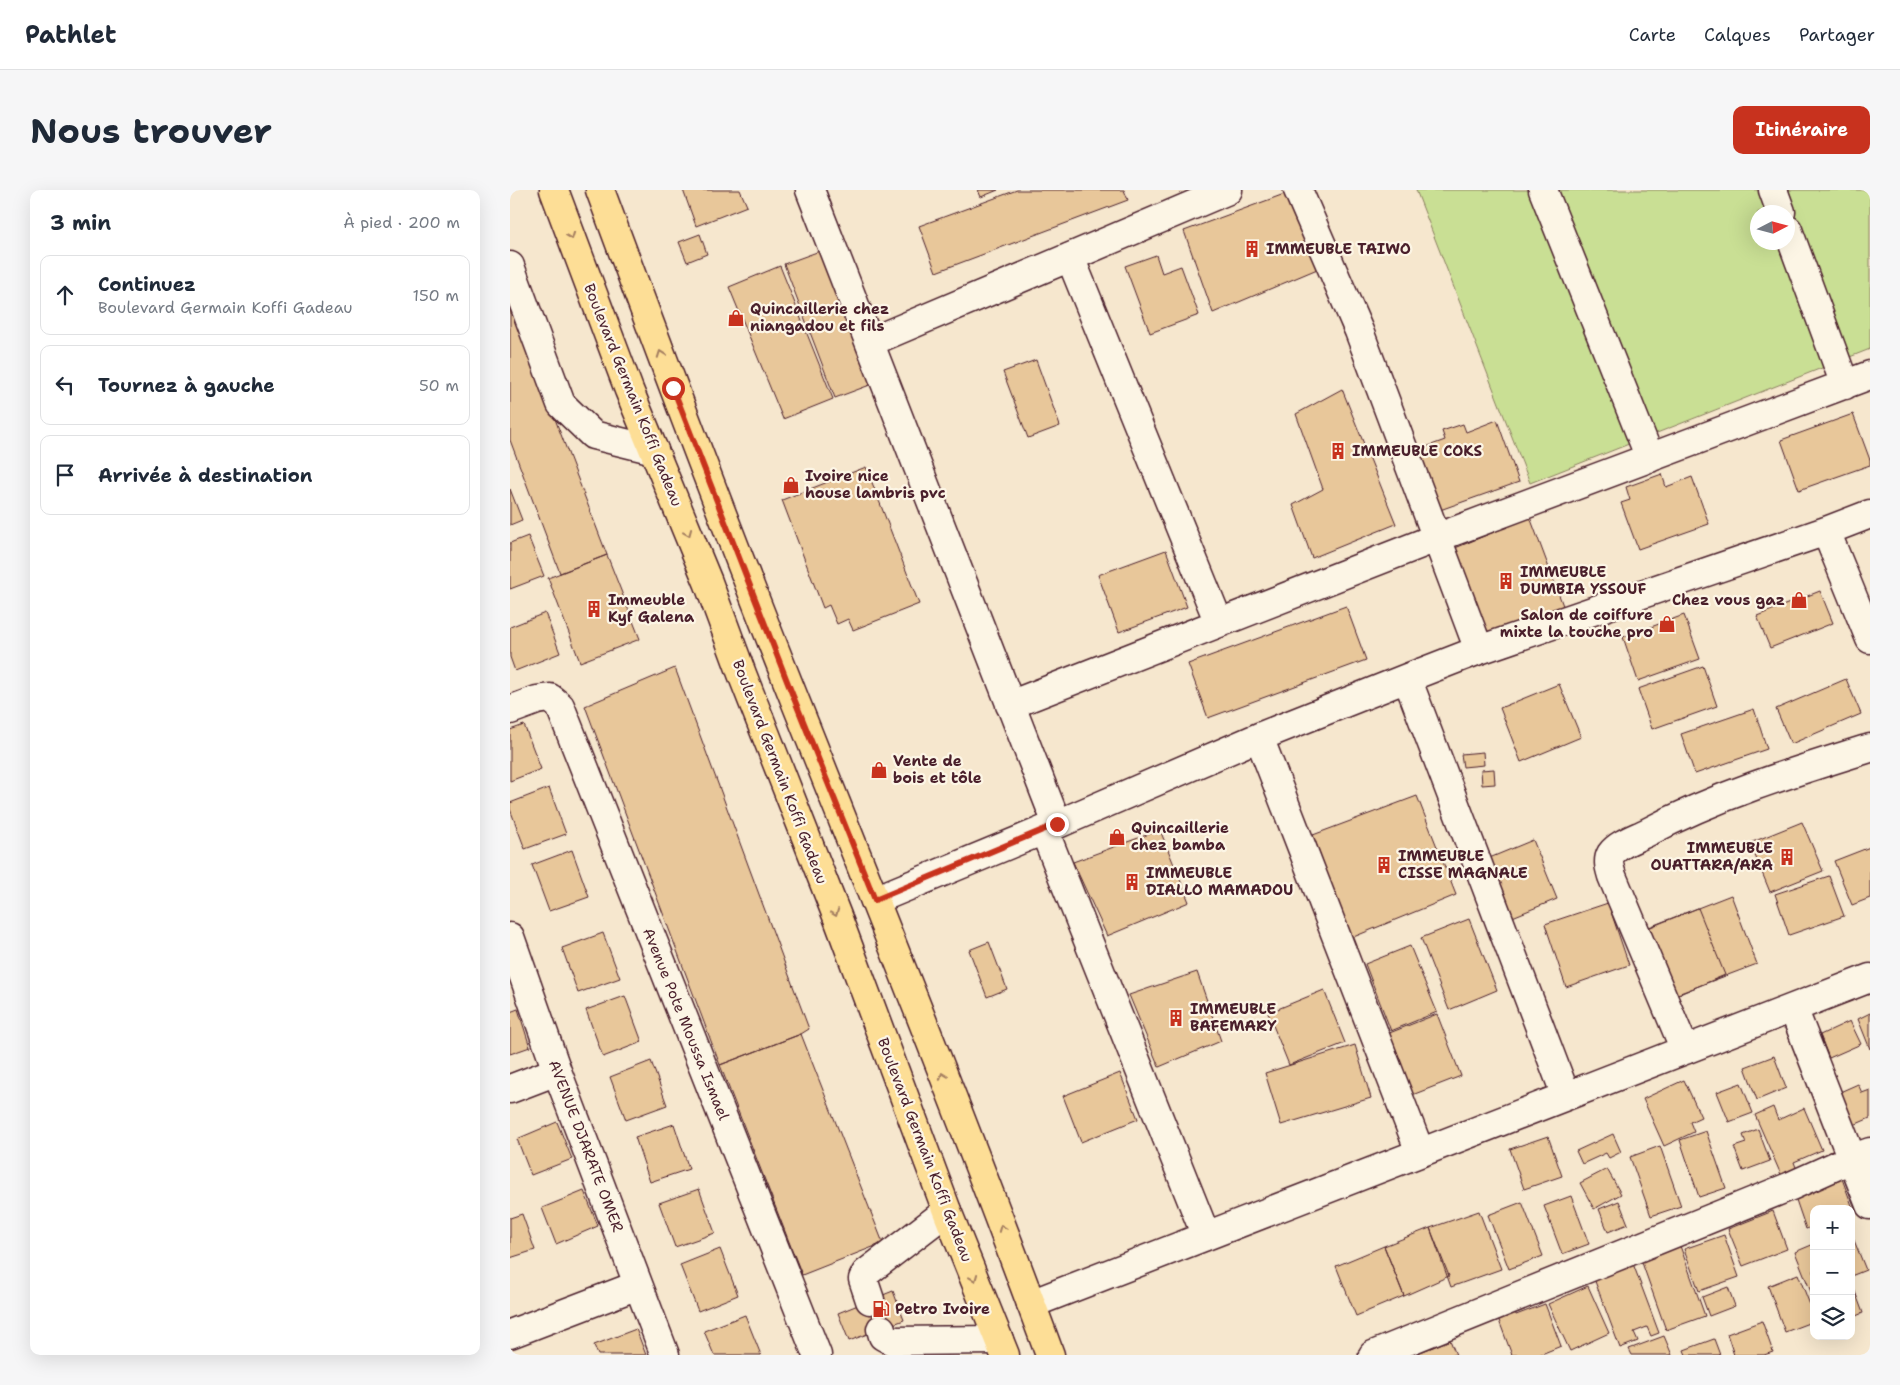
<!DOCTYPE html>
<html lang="fr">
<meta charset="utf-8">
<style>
:root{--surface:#fff;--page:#f6f6f7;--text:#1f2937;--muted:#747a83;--line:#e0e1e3;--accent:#c8321e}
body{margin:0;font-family:"Shantell Sans",sans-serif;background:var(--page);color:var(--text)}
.controls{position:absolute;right:15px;bottom:15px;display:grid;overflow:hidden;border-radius:10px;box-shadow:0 5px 20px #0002}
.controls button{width:45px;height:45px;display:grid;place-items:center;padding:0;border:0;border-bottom:1px solid var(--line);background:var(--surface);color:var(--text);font:25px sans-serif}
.compass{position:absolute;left:1240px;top:15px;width:45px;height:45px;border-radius:50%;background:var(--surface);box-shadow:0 5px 20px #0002;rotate:84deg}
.stop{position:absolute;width:15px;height:15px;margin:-11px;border:4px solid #c8321e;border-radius:50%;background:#fff}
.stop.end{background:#c8321e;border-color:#fff;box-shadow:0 1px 5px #0008}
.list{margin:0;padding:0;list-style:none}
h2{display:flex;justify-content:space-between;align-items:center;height:65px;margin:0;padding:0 20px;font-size:21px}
h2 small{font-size:16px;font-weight:400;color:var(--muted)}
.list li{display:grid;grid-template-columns:32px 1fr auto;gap:15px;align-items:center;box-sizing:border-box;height:80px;margin:0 10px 10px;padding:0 10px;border:1px solid var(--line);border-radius:10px}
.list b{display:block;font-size:19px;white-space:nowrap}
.list p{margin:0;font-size:16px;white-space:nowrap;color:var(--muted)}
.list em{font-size:16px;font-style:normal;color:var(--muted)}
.icon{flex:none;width:28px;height:28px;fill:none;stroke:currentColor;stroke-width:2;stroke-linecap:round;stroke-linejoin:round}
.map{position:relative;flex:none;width:1360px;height:1165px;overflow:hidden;border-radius:10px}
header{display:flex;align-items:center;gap:30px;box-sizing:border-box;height:70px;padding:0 25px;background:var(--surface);border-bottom:1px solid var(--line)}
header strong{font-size:24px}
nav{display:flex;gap:28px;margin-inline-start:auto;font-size:18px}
.intro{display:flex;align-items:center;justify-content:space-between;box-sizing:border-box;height:120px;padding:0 30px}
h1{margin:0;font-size:35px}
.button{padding:12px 22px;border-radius:10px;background:var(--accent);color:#fff;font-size:18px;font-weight:700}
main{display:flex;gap:30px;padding:0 30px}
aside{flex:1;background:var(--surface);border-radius:10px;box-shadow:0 5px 20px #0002}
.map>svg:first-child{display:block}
.green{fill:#c9df94;stroke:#8a7f60;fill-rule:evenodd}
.building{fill:#e8c79a;stroke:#4a1f2b}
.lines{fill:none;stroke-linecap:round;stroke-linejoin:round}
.minor-casing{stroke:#4a1f2b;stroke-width:31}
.major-casing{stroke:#4a1f2b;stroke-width:31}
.minor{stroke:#fcf5e5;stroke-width:28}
.major{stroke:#fdde96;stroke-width:28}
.oneway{stroke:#a47e60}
.route{stroke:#c8321e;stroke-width:6}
.labels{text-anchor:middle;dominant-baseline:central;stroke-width:4.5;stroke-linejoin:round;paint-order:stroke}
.poi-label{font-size:15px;font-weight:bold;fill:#4a1f2b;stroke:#fcf5e5;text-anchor:start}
.street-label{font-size:15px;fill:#4a1f2b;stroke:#fcf5e5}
</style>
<header>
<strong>Pathlet</strong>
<nav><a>Carte</a><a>Calques</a><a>Partager</a></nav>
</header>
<div class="intro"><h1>Nous trouver</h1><a class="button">Itinéraire</a></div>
<main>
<aside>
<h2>3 min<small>À pied · 200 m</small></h2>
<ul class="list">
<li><svg class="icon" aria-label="ahead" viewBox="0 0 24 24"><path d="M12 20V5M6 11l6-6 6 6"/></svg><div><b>Continuez</b><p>Boulevard Germain Koffi Gadeau</p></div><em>150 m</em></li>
<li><svg class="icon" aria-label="left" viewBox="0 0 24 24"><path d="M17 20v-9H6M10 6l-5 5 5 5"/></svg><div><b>Tournez à gauche</b></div><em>50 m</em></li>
<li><svg class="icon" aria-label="arrive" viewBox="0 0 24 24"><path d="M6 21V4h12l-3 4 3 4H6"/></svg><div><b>Arrivée à destination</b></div></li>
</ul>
</aside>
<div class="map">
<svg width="1360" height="1165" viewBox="0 0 1360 1165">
<rect width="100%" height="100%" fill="#f6e7ce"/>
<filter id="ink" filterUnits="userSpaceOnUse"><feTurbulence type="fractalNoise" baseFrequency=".02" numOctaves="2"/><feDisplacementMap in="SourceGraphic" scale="10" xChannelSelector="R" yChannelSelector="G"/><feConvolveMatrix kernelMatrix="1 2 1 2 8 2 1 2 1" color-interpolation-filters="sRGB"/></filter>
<g filter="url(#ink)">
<path class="green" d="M906 0H1360V159L1020 293ZM1248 22H1278V52H1248Z"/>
<path class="building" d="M173 0H230L237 16 186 36Z
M468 0H488L471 7Z
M507 0H614L618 10 426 82 409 36Z
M777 3 812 77 703 123 674 41Z
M190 44 197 64 177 72 169 52Z
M318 58 368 192 325 208 274 74Z
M646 65 652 83 671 76 689 125 640 143 615 76Z
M270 76 323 209 273 229 219 97Z
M0 111 97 365 50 383 0 250Z
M526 170 550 236 518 248 493 182Z
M832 199 886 334 802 368 783 315 813 299 786 224Z
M1343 224 1360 270V275L1289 300 1271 250Z
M987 230 1009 292 930 320 908 260 935 250 932 241 953 234 956 242Z
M356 277 409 414 343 440 338 429 327 434 319 415 313 418 272 310Z
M1152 284 1156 297 1182 287 1199 334 1128 359 1111 313 1120 310 1116 297Z
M0 299 12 330 0 335Z
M1020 327 1055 421 970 454 938 361Z
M18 346 34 386 0 399V353Z
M656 360 677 417 609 442 588 385Z
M97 365 130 449 70 472 38 388Z
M1310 401 1323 433 1260 458 1247 426Z
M836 416 856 470 698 528 678 474Z
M35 423 50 463 5 481 0 467V437Z
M1174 425 1190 469 1128 491 1113 447Z
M1193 476 1207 516 1142 539 1128 499Z
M165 478 299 839 291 844 210 875 75 516Z
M1336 489 1351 524 1281 554 1266 519Z
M1049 494 1071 547 1011 572 990 518Z
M1244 519 1257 559 1185 584 1171 544Z
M14 535 31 579 0 591V540Z
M973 562 974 575 953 577 951 564Z
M984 579 985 594 972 595 971 580Z
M39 598 56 644 15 659 0 619V613Z
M907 606 946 705 841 748 803 645Z
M1292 632 1313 681 1260 702 1240 653Z
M650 640 679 712 597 746 563 672Z
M1023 650 1047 709 1000 728 977 669Z
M1360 657V708L1342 715 1324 671Z
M62 660 79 707 39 721 22 675Z
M1319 686 1334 726 1279 745 1265 704Z
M1221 705 1247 774 1165 805 1139 737Z
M1098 713 1119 775 1056 797 1035 734Z
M1188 718 1215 785 1160 808 1133 740Z
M959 729 987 800 939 820 911 748Z
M93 743 110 788 68 803 52 758Z
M479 752 497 799 477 807 459 760Z
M900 756 927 822 881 841 855 774Z
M687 782 711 851 649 877 619 805Z
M814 800 835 853 779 875 758 823Z
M115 806 132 852 93 867 76 820Z
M8 819 20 857 0 864V822Z
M1360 823V859L1348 829Z
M927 824 951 886 897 907 872 846Z
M1340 831 1351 854 1319 868 1310 845Z
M291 844 373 1053 292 1085 210 875Z
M845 855 861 908 771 935 755 883Z
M1264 866 1276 898 1247 910 1235 877Z
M141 871 157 915 116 930 100 887Z
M610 883 628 929 571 952 553 906Z
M1174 890 1191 927 1180 932 1184 942 1154 956 1133 909Z
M1231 893 1243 923 1219 932 1207 902Z
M1348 894 1352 903 1360 900V928L1344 935 1330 902Z
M1263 917 1268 930 1294 918 1312 960 1284 972 1287 980 1272 987 1245 925Z
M47 932 62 969 21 985 7 949Z
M164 934 179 979 140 992 125 947Z
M1248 939 1260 971 1233 981 1224 957 1236 953 1233 945Z
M1196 941 1216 998 1189 1007 1170 950Z
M1103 944 1111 962 1099 968 1096 963 1072 974 1066 961Z
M1038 946 1052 986 1014 999 1000 959Z
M1150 956 1171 1016 1141 1026 1120 967Z
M1097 979 1111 1004 1084 1019 1070 993Z
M1331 986 1344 1021 1341 1022V1019H1304V1036L1296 1039 1284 1004Z
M189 999 205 1043 165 1057 149 1013Z
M74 1001 88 1036 46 1054 32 1018Z
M1061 1006 1079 1054 1052 1064 1034 1016Z
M1109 1011 1118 1034 1098 1042 1089 1019Z
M1012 1012 1033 1066 999 1079 978 1025Z
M969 1021 991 1079 941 1097 920 1038Z
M1263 1021 1277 1059 1233 1076 1218 1039Z
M12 1024 25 1060 0 1068V1028Z
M920 1038 939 1086 894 1106 874 1056Z
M1341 1043 1356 1080 1341 1086Z
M1214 1045 1229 1087 1189 1101 1174 1059Z
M1169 1053 1195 1126 1156 1140 1130 1067Z
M1304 1054V1101L1301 1102 1285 1062Z
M874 1056 894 1106 846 1126 826 1076Z
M210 1059 228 1105 188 1121 170 1075Z
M1122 1071 1149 1143 1141 1146 1137 1137 1124 1142 1128 1151 1110 1158 1083 1086Z
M1288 1084 1304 1125V1131L1275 1142 1258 1096Z
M1078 1096 1099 1143 1060 1161 1038 1114Z
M1218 1097 1225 1116 1199 1126 1192 1107Z
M1344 1099 1353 1123 1341 1128V1101Z
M383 1101 394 1130 339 1151 328 1123Z
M1002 1113 1006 1125 1035 1114 1051 1156 1029 1165H1002L985 1120Z
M235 1125 251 1165H204L194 1141Z
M1252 1131 1263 1162 1254 1165H1224L1217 1144Z
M126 1139 136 1165H88L84 1155Z
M1154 1146 1162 1165H1122L1119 1159Z
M1204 1149 1210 1165H1176L1174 1160Z
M940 1150 946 1165H903Z"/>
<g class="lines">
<g class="minor-casing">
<path id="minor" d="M300 0 547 634
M788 0 849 141 969 460
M1033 0 1140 268
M1263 0 1271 22
M1278 40 1335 195
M560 67 709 433
M0 76 51 214 83 245 144 260
M360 152 718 0
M1316 341 1360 449
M897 488 1056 906
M500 515 926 348 1360 185
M0 520 27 510 40 508 50 516 307 1165
M749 547 910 962
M534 640 696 1046
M365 710 534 640 749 547 897 488 969 460 1316 341 1360 324
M0 747 47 881 155 1165
M1283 818 1360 1015
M1175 860 1102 686C1100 679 1097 671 1101 664 1108 654 1126 648 1136 643 1208 605 1283 582 1360 558
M0 899 47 881
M360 1110 353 1089 356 1083 437 1021
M521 1114 1360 788
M371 1139 373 1146 382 1151 489 1150
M0 1144 128 1095
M863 1165 1281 996 1343 968 1360 962"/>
</g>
<g class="major-casing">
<path id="major" d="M44 0 119 200 198 392 232 484 327 726 437 1021 495 1165
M90 0C151 165 213 329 278 493 367 716 457 939 540 1165"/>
</g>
<use href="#minor" class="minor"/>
<use href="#major" class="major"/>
</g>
<defs><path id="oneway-chevron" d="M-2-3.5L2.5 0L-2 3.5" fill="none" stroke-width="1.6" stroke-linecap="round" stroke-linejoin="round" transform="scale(1.25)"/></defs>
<g class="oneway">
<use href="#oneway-chevron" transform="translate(61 46) rotate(69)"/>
<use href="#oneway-chevron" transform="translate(151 164) rotate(-110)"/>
<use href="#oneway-chevron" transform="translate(178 343) rotate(68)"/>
<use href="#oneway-chevron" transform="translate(325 723) rotate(69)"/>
<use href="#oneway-chevron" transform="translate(433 886) rotate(-111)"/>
<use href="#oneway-chevron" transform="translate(492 1038) rotate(-111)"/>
<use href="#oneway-chevron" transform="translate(464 1088) rotate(68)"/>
</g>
</g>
<g class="lines" filter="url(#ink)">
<path class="route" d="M163 198 277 491 365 710 547 634"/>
</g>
<defs>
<g id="building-bare" transform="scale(1.35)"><path d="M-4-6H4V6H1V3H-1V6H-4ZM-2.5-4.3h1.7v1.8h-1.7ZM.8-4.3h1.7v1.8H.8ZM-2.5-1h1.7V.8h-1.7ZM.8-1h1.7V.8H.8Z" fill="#c8321e" stroke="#fcf5e5" stroke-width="2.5" paint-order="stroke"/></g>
<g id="shop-bare" transform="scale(1.35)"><path d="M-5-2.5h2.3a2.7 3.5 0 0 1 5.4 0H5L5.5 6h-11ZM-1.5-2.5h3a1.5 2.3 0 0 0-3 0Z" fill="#c8321e" stroke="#fcf5e5" stroke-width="2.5" paint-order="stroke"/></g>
<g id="fuel-bare" transform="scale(1.35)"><path d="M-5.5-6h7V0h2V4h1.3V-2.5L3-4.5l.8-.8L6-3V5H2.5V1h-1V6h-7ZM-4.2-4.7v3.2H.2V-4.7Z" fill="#c8321e" stroke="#fcf5e5" stroke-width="2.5" paint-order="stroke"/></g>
</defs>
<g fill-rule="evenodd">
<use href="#building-bare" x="742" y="59"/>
<use href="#shop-bare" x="226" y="128"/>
<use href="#building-bare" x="828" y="261"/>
<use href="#shop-bare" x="281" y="295"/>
<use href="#building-bare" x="996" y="391"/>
<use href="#shop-bare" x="1289" y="410"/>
<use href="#building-bare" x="84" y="419"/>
<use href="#shop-bare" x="1157" y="434"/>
<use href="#shop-bare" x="369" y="580"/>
<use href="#shop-bare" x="607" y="647"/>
<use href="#building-bare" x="1277" y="667"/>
<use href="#building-bare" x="874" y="675"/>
<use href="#building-bare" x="622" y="692"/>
<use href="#building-bare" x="666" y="828"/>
<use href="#fuel-bare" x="371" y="1119"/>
</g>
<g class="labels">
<g class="poi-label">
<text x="756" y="59">IMMEUBLE TAIWO</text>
<text x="240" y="119">Quincaillerie chez<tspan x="240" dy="17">niangadou et fils</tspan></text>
<text x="842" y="261">IMMEUBLE COKS</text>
<text x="295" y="286">Ivoire nice<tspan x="295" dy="17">house lambris pvc</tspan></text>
<text x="1010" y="382">IMMEUBLE<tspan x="1010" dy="17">DUMBIA YSSOUF</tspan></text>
<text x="98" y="410">Immeuble<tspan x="98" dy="17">Kyf Galena</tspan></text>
<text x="1275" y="410" text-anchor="end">Chez vous gaz</text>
<text x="1143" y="425" text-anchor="end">Salon de coiffure<tspan x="1143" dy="17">mixte la touche pro</tspan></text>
<text x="383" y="571">Vente de<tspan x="383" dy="17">bois et tôle</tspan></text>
<text x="621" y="638">Quincaillerie<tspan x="621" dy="17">chez bamba</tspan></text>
<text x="1263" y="658" text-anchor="end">IMMEUBLE<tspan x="1263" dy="17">OUATTARA/ARA</tspan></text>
<text x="888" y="666">IMMEUBLE<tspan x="888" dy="17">CISSE MAGNALE</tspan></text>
<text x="636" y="683">IMMEUBLE<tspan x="636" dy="17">DIALLO MAMADOU</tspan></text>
<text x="680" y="819">IMMEUBLE<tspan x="680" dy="17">BAFEMARY</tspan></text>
<text x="385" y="1119">Petro Ivoire</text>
</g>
<g class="street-label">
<text transform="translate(123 205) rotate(68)">Boulevard Germain Koffi Gadeau</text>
<text transform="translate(270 582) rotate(69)">Boulevard Germain Koffi Gadeau</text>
<text transform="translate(176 834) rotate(68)">Avenue Pote Moussa Ismael</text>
<text transform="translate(76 956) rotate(69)">AVENUE DJARATE OMER</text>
<text transform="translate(415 960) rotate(69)">Boulevard Germain Koffi Gadeau</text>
</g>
</g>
</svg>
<div class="controls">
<button>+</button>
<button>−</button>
<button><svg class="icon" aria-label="layers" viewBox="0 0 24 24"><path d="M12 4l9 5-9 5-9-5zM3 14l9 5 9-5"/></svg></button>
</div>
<svg class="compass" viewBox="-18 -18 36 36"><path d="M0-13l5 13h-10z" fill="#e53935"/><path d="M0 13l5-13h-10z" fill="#747a83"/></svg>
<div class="stop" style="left:163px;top:198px"></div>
<div class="stop end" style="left:547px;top:634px"></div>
</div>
</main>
